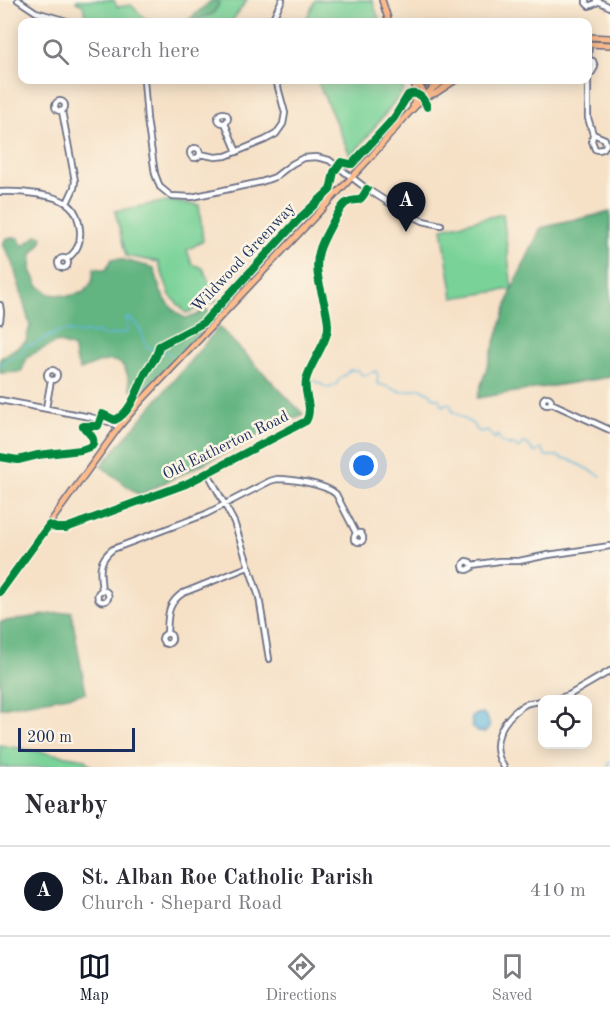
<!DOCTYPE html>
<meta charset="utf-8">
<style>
:root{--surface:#fff;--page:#f7f7f7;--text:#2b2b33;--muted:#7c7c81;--line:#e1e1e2;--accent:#111827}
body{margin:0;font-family:"Old Standard TT",serif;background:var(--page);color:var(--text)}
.controls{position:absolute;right:18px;bottom:18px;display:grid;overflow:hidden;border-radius:12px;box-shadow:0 3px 15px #0003}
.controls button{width:54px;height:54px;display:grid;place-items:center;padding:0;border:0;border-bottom:2px solid var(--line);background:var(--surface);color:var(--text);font:30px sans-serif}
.scale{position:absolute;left:18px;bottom:15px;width:117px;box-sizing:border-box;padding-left:6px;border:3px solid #1b2f5e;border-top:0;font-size:16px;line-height:21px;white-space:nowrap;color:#1b2f5e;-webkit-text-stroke:4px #fcf5e5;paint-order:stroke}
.you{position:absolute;left:364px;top:466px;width:21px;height:21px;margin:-15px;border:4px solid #fff;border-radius:50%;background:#1a73e8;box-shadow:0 0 0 9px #1a73e833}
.badge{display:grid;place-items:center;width:39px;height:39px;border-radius:50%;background:var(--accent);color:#fff;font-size:20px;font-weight:700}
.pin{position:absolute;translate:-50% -50px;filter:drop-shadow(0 2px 3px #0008)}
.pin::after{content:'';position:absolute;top:32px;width:21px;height:18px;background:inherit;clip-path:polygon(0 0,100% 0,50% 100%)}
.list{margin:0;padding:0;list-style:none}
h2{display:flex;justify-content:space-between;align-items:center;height:78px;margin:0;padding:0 24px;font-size:26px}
h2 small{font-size:20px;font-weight:400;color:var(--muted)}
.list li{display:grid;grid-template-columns:39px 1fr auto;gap:18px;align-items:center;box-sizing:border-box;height:90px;padding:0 24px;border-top:2px solid var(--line)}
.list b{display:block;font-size:22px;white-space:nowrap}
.list p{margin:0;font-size:20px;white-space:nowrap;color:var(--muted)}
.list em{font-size:20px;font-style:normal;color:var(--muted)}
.icon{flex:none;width:33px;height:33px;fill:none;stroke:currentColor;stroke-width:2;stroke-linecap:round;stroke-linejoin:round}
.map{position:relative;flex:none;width:610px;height:767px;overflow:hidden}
.search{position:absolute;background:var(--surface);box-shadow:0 3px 15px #0003;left:18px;right:18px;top:18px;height:66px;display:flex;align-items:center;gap:15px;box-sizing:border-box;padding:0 21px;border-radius:12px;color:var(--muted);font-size:22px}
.sheet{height:168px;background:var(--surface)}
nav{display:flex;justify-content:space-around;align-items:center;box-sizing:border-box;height:84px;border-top:2px solid var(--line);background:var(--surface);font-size:16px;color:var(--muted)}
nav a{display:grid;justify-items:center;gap:3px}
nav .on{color:var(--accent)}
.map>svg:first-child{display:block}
.green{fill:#79d298;stroke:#4a807b;stroke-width:1.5}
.forest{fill:#62b480;stroke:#3e726f;stroke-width:1.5}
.water{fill:#60b8dd;stroke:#3e749e;stroke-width:1.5}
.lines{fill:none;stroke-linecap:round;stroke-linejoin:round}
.stream{stroke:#60b8dd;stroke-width:1.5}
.minor-casing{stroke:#686d83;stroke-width:8}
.major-casing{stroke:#686d83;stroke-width:8}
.minor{stroke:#fff;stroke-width:4.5}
.major{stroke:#fbbb8d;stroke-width:5}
.cycleway-casing{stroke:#fcf5e5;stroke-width:11}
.cycleway{stroke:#00873e;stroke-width:8}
.labels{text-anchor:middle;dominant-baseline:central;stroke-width:5;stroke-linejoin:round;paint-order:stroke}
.street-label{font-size:16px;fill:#1b2f5e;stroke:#fcf5e5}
</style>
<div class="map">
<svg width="610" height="767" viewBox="0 0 610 767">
<rect width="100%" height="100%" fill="#fcf5e5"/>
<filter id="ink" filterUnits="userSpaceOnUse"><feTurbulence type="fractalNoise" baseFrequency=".0167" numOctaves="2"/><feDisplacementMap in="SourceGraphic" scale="12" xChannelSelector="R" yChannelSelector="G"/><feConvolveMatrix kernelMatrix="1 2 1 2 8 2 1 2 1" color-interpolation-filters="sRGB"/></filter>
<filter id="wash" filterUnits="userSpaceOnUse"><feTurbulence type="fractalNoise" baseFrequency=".008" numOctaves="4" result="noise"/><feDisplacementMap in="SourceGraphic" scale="24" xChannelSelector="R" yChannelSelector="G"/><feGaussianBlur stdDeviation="1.35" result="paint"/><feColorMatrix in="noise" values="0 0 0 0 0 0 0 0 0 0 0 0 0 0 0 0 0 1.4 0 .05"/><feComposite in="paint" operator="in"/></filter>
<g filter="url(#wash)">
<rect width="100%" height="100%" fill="#f6e1c7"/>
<path class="green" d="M77 0H114L117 7 131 5 149 22H87L83 5 76 2Z
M216 0H247L232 21 227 22H177H186L219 4Z
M315 0H372L380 22H305Z
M317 80H400L404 90 351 157Z
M168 201 199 205 203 241 187 250 192 264 203 268 217 301 186 313 170 295 158 262 126 256 115 211Z
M503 214 512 289 453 298 442 228Z
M0 745 85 759 92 767H0Z"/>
<path class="forest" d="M212 0H216L219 4 213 14 186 22Z
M610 212V377L477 398 512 289 541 228Z
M37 235 42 236V242L32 254 31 270 38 285 49 294 69 296 84 292 92 282 94 268 106 270 112 259H120L154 268C157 276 158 285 161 292 166 302 175 313 185 318L195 316 207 309 215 318 147 388 131 390C129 384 129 377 126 371 117 351 95 365 80 370L75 358 74 348 57 342 28 356 21 372 0 373V359L26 341 30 326 13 264 3 244 6 238H18L23 246Z
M219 327 303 414 139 495 101 466Z
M71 611 86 693 0 708V622Z"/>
<path class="water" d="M483 713C504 734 467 742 472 717L477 714Z"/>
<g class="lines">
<path class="stream" d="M159 350H164L171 355
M0 367 9 358 18 356 22 352 26 345H34L41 340 55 334 57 332 71 331 81 334 87 331 91 334 96 332 104 336 125 333 128 328 126 319 128 317C132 321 137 324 139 328 146 338 142 349 157 350
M313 380 328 388 336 385 338 381 350 370H358L361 373 362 376 376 371 378 375 377 383 379 384 403 392 421 388 431 394 432 397 439 399 443 406 448 403 451 406 452 411 474 425 478 431 481 432 487 430 495 439 497 435 499 437 500 441 510 446V444L514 445 517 448H520L523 443C529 443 530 448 534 452H537L541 448 546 456H557L563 459H568L601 476
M608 767 610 761"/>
</g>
</g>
<g filter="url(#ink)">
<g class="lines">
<g class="minor-casing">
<path id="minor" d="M18 0 36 12 70 22
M586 0V3L589 6 598 2
M596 0 610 7
M271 22 282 0
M588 60 593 61 595 67 592 72 588 73
M588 60 589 44
M588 73V118L593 134
M144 80 147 119 155 174 160 187 171 196 192 197 261 182 275 177 292 164 303 158 316 157 329 160 367 189 400 210 423 221 441 225
M55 106a5 5 0 1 1 10 0a5 5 0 1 1-10 0Z
M62 111 75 181 74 188 67 203
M218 118a5 5 0 1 1 10 0a5 5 0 1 1-10 0Z
M225 123 237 152
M593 134 605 139 606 145 603 149 598 150 595 149 592 141Z
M190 153a5 5 0 1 1 10 0a5 5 0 1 1-10 0Z
M200 154 215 157 226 156 265 140 276 134 283 124 285 113 276 80
M0 192C17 191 57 194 69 205 77 211 79 221 80 230 81 243 77 251 67 259
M58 263a5 5 0 1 1 10 0a5 5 0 1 1-10 0Z
M0 305 1 312 0 321
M47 375a5 5 0 1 1 10 0a5 5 0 1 1-10 0Z
M543 401a4 4 0 1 1 8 0a4 4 0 1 1-8 0Z
M0 400 90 417 109 422 119 427
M551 403 610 430
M46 408 51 380
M208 473 234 522 259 597 269 659
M49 525 56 528H66L186 484 306 421C314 407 303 395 306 380 310 363 329 341 328 325 327 301 312 276 319 252 321 243 339 208 346 203 357 196 358 207 367 189
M472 565 471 568 467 570 464 569 463 566 464 563 466 561 470 562 472 565 499 561H519L548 555 610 546
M102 590C100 573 97 561 113 549L206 514 270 481 277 479C292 479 325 484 336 494L356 533 354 537V540L358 542H361L363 540V537L361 533H356
M97.5 596a5.5 5.5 0 1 1 11 0a5.5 5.5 0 1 1-11 0Z
M167 633 163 636 162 639 164 643 168 644C172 642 173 639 171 635L167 633C168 616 167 603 183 593L248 567
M553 700 569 695 610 671
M504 767C488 744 502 719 524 705 529 702 536 702 542 701"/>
</g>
<g class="major-casing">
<path id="major" d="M382 0 389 22
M588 37 610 38
M588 44 610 45
M415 80 427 96
M417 80 424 83 438 85
M428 96 436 93 456 80
M413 107 416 94 414 80
M0 592 119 427 142 400 370 158 407 115 432 89 445 80"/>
</g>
<use href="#minor" class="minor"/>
<use href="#major" class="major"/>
<g class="cycleway-casing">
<path id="cycleway" d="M0 457 18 460 38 455 81 450 92 446C97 437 87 433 83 426H98L102 414 115 420C132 412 138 387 146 372 152 361 157 359 159 346L203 323 299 219 330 190 334 172 341 162 350 164H352L394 118 408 95C418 91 424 98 427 107
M0 592 49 525 56 528H66L186 484 306 421C314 407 303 395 306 380 310 363 329 341 328 325 327 301 312 276 319 252 321 243 339 208 346 203 357 196 358 207 367 189"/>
</g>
<use href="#cycleway" class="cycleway"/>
</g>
</g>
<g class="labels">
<g class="street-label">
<text transform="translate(244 258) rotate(-47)">Wildwood Greenway</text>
<text transform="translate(226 446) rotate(-26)">Old Eatherton Road</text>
</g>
</g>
</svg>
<div class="controls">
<button><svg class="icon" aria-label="locate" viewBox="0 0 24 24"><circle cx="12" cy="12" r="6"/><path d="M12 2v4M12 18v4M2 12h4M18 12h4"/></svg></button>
</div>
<div class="scale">200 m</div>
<div class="you"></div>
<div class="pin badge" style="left:406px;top:232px">A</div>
<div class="search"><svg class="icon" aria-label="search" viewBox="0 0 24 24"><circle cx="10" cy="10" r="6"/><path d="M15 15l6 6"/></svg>Search here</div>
</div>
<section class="sheet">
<h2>Nearby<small></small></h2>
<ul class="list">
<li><span class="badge">A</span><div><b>St. Alban Roe Catholic Parish</b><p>Church · Shepard Road</p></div><em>410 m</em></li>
</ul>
</section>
<nav>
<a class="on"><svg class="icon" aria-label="map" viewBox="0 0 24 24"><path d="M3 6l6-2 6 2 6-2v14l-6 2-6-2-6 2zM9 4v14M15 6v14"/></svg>Map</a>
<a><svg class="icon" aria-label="directions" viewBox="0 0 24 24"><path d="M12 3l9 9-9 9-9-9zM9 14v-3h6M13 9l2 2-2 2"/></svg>Directions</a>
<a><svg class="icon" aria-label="saved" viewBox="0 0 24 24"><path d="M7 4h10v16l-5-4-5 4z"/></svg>Saved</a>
</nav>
